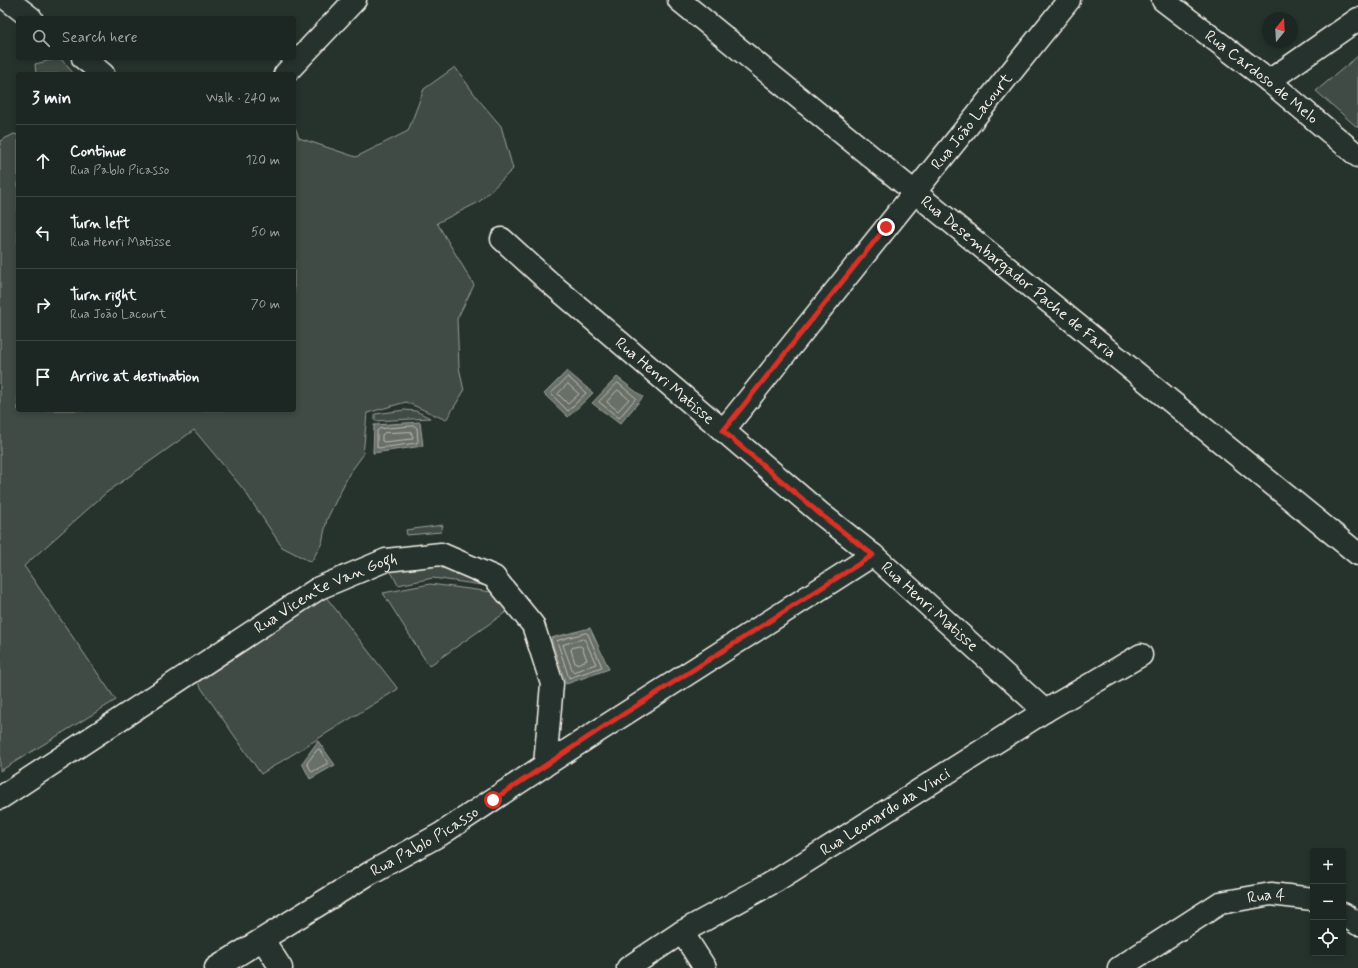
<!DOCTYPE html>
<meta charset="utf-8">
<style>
:root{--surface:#1c2622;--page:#252e2a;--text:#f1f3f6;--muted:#a0a5a5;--line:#3a4340}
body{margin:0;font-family:Mynerve,sans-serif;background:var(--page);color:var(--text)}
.controls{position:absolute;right:12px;bottom:12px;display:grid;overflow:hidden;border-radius:4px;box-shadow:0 2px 6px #0003}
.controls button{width:36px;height:36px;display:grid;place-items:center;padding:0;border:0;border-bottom:1px solid var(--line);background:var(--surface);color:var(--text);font:20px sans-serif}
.compass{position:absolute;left:1262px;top:12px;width:36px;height:36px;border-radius:50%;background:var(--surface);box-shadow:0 2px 6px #0003;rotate:18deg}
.stop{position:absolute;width:12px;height:12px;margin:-9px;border:3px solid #d93025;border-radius:50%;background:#fff}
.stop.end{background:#d93025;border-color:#fff;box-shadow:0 1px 4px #0008}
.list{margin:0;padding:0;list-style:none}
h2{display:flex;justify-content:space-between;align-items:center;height:52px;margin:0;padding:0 16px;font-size:17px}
h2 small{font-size:13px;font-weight:400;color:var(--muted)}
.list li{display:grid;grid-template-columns:26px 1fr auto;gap:12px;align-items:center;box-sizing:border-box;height:72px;padding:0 16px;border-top:1px solid var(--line)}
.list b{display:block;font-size:15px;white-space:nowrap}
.list p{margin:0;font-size:13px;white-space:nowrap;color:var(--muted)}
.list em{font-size:13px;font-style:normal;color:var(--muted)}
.icon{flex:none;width:22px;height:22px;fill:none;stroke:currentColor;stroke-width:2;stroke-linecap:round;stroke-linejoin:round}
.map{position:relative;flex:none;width:1358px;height:968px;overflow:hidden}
.search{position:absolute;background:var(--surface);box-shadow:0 2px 6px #0003;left:16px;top:16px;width:280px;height:44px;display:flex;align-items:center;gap:10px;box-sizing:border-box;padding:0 14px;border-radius:4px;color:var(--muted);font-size:15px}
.panel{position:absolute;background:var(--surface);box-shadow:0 2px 6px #0003;left:16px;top:72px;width:280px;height:340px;border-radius:4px}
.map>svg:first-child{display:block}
.green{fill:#414b45;stroke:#9a9e96}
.water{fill:#676f68;stroke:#9fa39b}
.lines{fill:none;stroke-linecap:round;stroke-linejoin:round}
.shore{stroke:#bcbdb5;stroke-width:1}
.minor-casing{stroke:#f4f1e8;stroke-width:25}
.minor{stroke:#26332d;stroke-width:22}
.route{stroke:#d93025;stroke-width:5}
.labels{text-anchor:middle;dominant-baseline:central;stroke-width:3.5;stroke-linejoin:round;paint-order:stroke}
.street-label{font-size:16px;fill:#f4f1e8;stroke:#26332d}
</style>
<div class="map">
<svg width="1358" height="968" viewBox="0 0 1358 968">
<rect width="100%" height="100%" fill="#26332d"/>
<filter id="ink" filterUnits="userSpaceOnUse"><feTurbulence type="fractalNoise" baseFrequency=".025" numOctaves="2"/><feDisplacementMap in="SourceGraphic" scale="8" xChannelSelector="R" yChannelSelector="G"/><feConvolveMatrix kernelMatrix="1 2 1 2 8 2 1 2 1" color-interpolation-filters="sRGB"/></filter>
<g filter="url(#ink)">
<path class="green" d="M1358 56V128L1316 91Z
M60 58 74 74H36L35 64Z
M455 67 478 99 501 126 513 169 479 202 437 223 474 285 457 319 459 367 464 391 446 420 406 402 367 413 363 455 349 474 327 519 322 543 311 562 282 547 244 490 194 430 106 493 24 566 116 700 0 771V141L14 134 18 135V410H294V124L299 138 356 157 408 131 424 89Z
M405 410 416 411 430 418 375 421V414Z
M443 525 441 532 407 535 406 530Z
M440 560 489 586 433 578 398 585 388 566Z
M430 584 492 592 509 610 429 666 383 593Z
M326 597 398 689 261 774 195 679Z"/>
<path class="water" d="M567 371 593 393 568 417 544 394Z
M617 377 643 397 620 424 592 403Z
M420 422 423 446 373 453 374 425Z
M590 628 609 669 566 684 551 638Z
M318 741 335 765 310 779 302 763Z"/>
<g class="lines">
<path class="shore" d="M568 377 586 393 568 411 551 394Z
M618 383 636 398 619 418 599 402Z
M568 384 579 394 568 404 558 394Z
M618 390 629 399 618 411 607 402Z
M415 426 417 428 418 441 417 443 379 448 377 447V431L379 429Z
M411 432 413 437 412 439 384 442 382 441V435L384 433Z
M586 633 588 634 602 667 569 678 557 641Z
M583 639 585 640 596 664 573 672 563 645Z
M580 646 582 647 587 660 577 664 575 663 571 650 572 648Z
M319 749 328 763 312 772 307 763 317 750Z"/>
<g class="minor-casing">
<g id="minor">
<path d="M8 0 31 18"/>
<path id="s1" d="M679 0 1358 554"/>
<path id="s2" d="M1163 0 1269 81 1358 156"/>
<path d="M83 58 103 74"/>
<path d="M285 74 355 0"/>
<path d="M1269 81 1358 19"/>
<path id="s3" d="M502 239 548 281 820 513 873 555 1045 711"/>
<path id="s4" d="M723 431 1069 0"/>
<path id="s5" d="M0 798 319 588 386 560 441 554 494 577 533 625 552 684 545 765"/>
<path d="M1343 914 1358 924"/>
<path d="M682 932 705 968"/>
<path d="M263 940 281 968"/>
<path id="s6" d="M216 968 370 873 441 834 545 765 873 555"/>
<path id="s7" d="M628 968 682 932 777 880 1045 711 1141 655"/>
<path id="s8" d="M1119 968 1220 903 1271 894 1313 899"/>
</g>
</g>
<use href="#minor" class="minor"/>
</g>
</g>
<g class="lines" filter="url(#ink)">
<path class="route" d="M493 800 605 726 873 555 820 514 723 431 886 227"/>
</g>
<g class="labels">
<g class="street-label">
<text stroke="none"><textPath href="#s2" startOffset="125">Rua Cardoso de Melo</textPath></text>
<text stroke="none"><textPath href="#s4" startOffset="397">Rua João Lacourt</textPath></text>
<text stroke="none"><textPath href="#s1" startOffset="438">Rua Desembargador Pache de Faria</textPath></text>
<text stroke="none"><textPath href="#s3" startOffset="216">Rua Henri Matisse</textPath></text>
<text stroke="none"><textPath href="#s5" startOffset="386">Rua Vicente Van Gogh</textPath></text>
<text stroke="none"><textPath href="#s3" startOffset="564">Rua Henri Matisse</textPath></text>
<text stroke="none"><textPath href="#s7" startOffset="301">Rua Leonardo da Vinci</textPath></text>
<text stroke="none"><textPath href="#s6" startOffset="244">Rua Pablo Picasso</textPath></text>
<text stroke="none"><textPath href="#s8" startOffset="167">Rua 4</textPath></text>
</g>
</g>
</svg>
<div class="controls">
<button>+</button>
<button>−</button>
<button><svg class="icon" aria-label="locate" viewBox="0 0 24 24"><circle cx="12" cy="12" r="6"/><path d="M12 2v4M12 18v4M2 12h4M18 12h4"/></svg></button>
</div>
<svg class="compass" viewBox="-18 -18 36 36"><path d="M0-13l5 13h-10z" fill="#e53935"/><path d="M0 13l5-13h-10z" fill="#a0a5a5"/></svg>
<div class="stop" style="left:493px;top:800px"></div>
<div class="stop end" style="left:886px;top:227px"></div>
<div class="search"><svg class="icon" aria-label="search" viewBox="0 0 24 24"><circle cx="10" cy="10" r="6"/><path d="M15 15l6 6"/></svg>Search here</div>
<section class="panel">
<h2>3 min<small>Walk · 240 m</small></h2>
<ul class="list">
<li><svg class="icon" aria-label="ahead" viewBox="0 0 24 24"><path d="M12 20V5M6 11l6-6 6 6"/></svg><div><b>Continue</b><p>Rua Pablo Picasso</p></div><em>120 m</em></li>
<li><svg class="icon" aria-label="left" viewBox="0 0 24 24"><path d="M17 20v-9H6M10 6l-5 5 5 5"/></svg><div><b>Turn left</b><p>Rua Henri Matisse</p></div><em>50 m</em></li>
<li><svg class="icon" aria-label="right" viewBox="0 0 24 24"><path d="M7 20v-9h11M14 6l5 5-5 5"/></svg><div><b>Turn right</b><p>Rua João Lacourt</p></div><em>70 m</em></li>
<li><svg class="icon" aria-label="arrive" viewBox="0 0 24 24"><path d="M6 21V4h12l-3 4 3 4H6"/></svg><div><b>Arrive at destination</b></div></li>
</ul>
</section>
</div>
